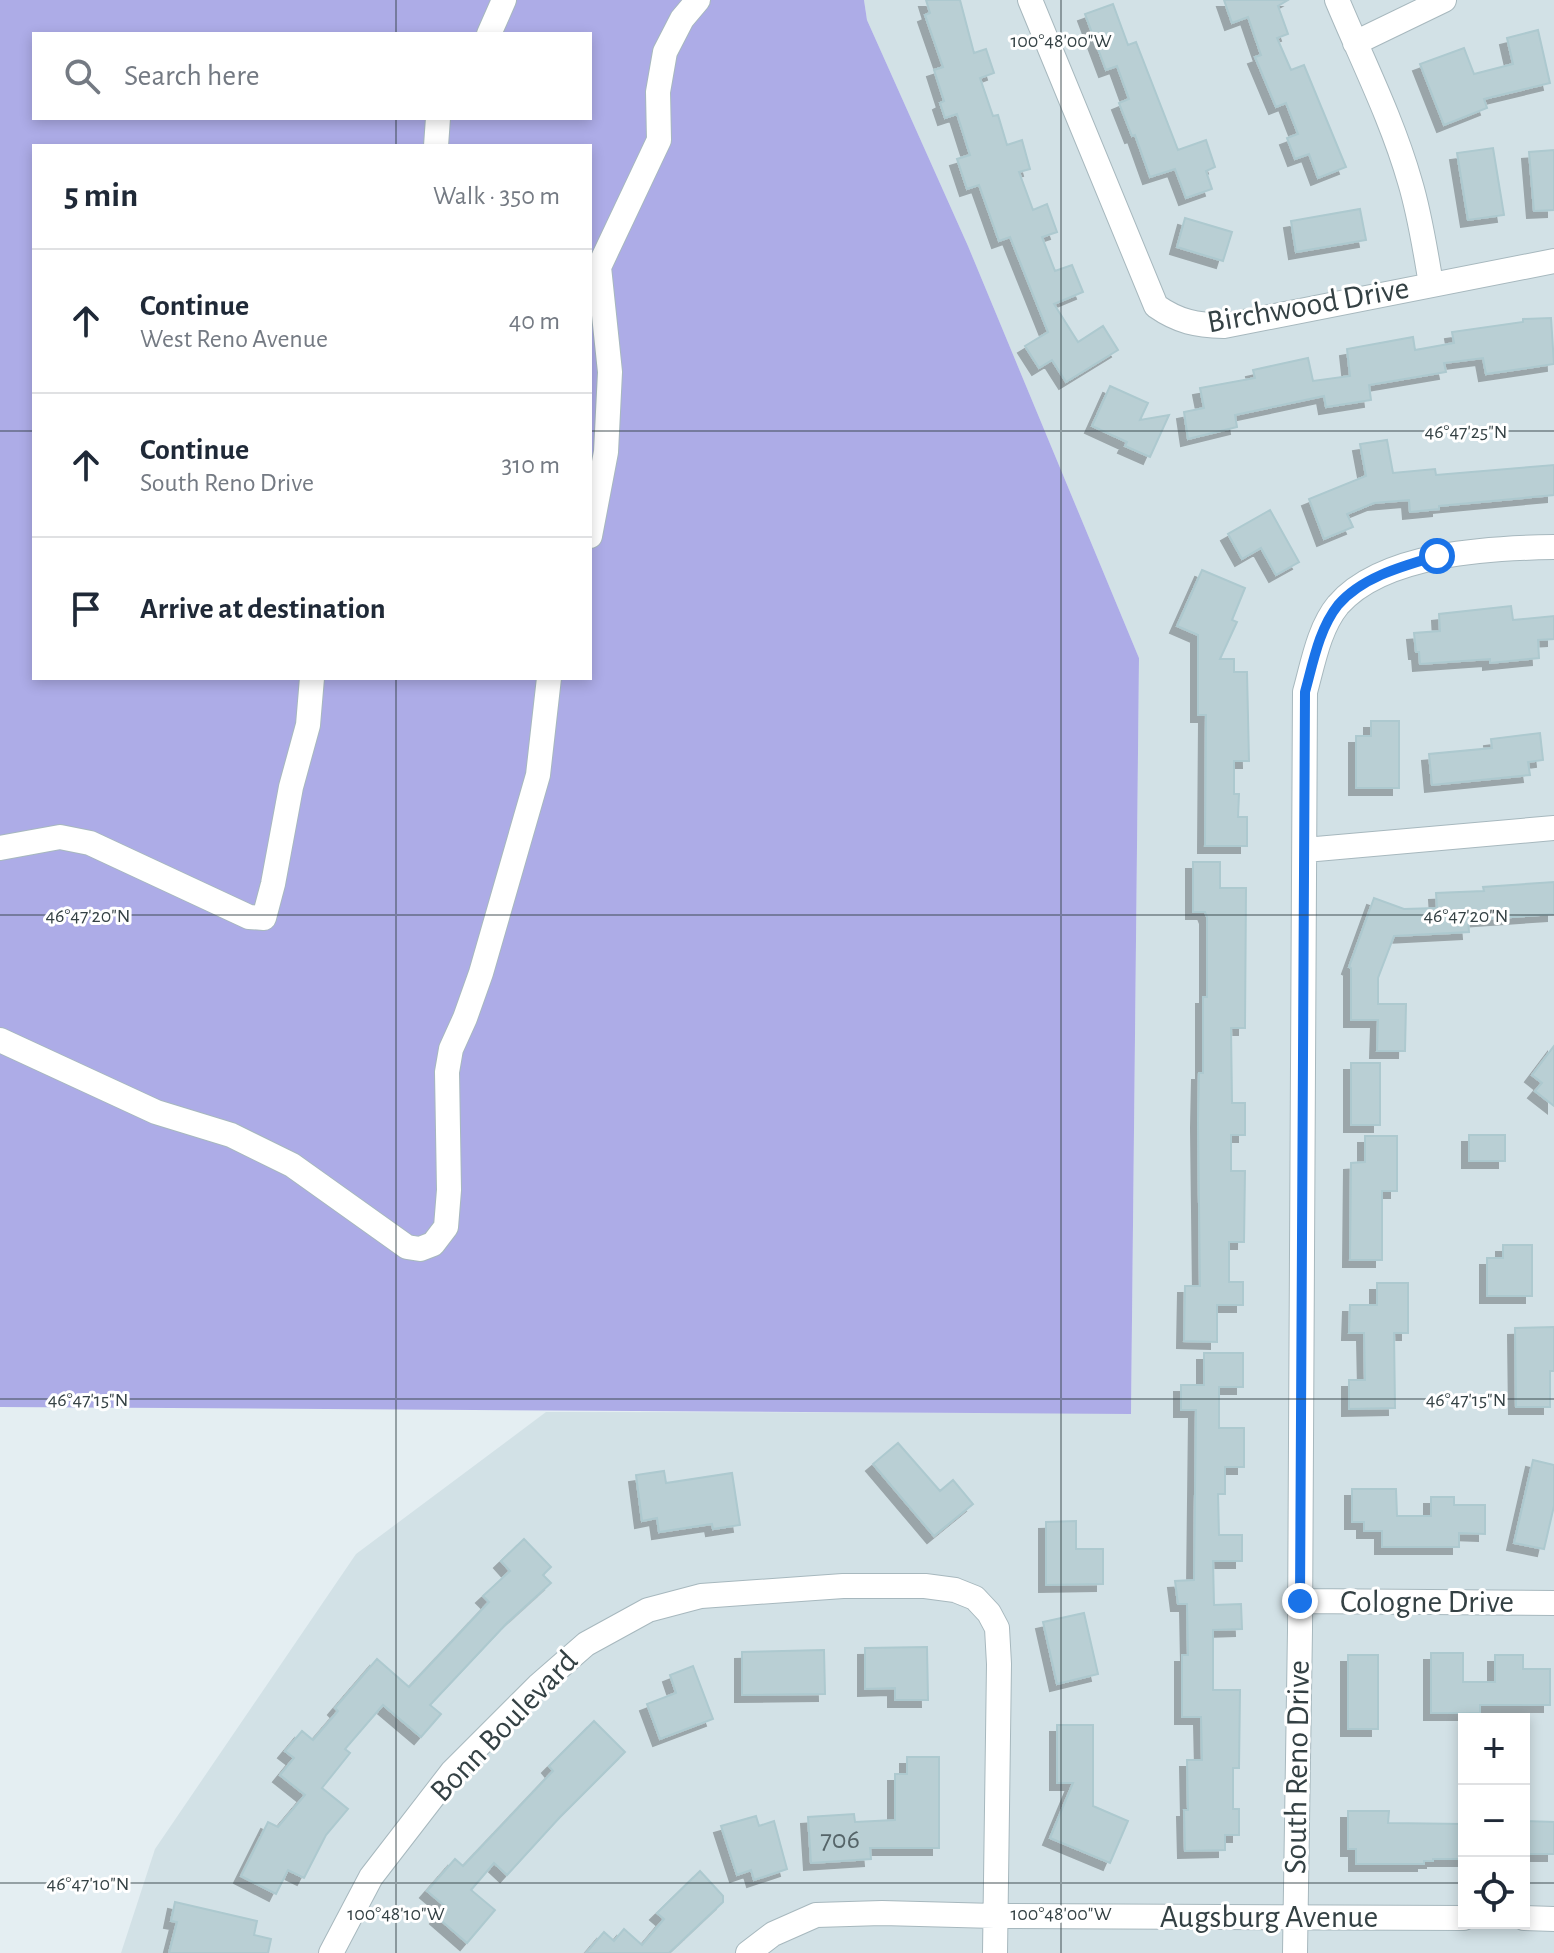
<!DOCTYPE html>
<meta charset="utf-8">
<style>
:root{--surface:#fff;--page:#f6f6f7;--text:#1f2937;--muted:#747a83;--line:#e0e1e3}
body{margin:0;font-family:"Alegreya Sans",sans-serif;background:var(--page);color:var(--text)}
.controls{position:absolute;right:24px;bottom:24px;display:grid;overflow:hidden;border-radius:0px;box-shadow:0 4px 12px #0003}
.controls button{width:72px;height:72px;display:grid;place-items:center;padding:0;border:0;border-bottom:2px solid var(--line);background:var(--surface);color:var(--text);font:40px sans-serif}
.stop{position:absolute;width:24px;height:24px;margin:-18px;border:6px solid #1a73e8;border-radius:50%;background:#fff}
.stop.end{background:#1a73e8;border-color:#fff;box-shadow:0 2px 8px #0008}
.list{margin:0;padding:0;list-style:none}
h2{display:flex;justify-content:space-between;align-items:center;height:104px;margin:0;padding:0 32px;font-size:34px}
h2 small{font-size:26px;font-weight:400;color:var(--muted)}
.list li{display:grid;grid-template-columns:52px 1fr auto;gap:24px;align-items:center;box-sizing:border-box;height:144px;padding:0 32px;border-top:2px solid var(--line)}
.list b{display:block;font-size:30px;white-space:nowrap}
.list p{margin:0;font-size:26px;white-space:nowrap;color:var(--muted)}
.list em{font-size:26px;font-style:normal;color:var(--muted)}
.icon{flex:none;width:44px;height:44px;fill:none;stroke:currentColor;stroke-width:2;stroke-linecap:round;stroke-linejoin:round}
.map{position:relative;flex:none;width:1554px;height:1953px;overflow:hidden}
.search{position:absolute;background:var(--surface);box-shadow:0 4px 12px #0003;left:32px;top:32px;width:560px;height:88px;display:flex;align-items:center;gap:20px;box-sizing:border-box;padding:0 28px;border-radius:0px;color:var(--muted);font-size:30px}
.panel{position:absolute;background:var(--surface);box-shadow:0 4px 12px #0003;left:32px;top:144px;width:560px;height:536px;border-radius:0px}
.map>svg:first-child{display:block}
.residential{fill:#d2e1e6;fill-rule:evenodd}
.green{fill:#adace7;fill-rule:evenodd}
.building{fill:#b9cfd4;stroke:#adc9cf;stroke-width:2;filter:url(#shadow)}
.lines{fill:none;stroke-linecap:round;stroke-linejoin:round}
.minor-casing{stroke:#a7b8be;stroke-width:26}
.minor{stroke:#fff;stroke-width:24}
.route{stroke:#1a73e8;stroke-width:10}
.ticks{fill:none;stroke:#344144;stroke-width:2;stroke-opacity:0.45}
.labels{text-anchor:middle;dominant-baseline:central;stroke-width:6;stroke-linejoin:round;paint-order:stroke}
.number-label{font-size:28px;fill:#556468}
.street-label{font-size:32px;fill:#344144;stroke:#fff}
.ticks-label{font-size:20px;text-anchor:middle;fill:#344144;stroke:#fff;stroke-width:6;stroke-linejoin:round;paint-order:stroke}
</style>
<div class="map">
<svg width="1554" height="1953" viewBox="0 0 1554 1953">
<defs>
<filter id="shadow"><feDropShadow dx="-7" dy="7" stdDeviation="0" flood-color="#0004"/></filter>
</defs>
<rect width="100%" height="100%" fill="#e4eef2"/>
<path class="residential" d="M864 0H1554V1953H121L155 1849 356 1554 546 1412 1131 1413 1139 658 968 246 867 20ZM1464 1719H1524V1923H1464Z"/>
<path class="green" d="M0 0H864L867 20 968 246 1139 658 1131 1414 0 1407ZM34 34H590V118H34ZM34 146H590V678H34Z"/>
<path class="building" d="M926 0H960L974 53 986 49 994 73 980 78 993 116 998 115 1007 145 1022 140 1030 169 1019 172 1033 210 1047 204 1057 232 1042 237 1055 271 1072 265 1083 292 1054 304 1078 342 1103 326 1118 350 1066 382 1052 360 1039 368 1025 346 1048 332 1010 237 999 241 979 185 967 189 957 159 970 155 957 114 945 118 940 103 944 101 934 70 943 67 925 15 930 13Z
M1224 0H1288L1278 6 1288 34 1277 38 1291 70 1304 65 1346 167 1318 178 1309 154 1295 159 1287 138 1298 134 1286 103 1276 107 1255 57 1261 55 1248 17 1232 23Z
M1113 4 1128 45 1136 42 1178 150 1206 140 1215 167 1206 171 1212 189 1186 198 1175 169 1150 177 1135 135 1132 136 1119 103 1129 99 1117 66 1106 70 1085 14Z
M1538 30 1550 83 1484 99 1487 108 1444 125 1420 64 1464 48 1474 74 1513 64 1507 38Z
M1493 148 1504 215 1468 220 1457 153Z
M1554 150V210L1534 211 1529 152Z
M1360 209 1366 240 1296 252 1291 221Z
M1185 218 1232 232 1223 261 1177 247Z
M1551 318 1554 364 1486 374 1483 358 1444 363 1446 372 1369 385 1371 400 1326 407 1324 396 1235 415 1237 427 1188 439 1184 412 1204 408 1200 388 1255 378 1253 370 1308 358 1313 381 1350 376 1347 349 1413 337 1415 350 1454 343 1452 332 1523 322V319Z
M1110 386 1148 403 1140 420 1169 415 1150 457 1125 446 1127 442 1092 426Z
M1387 440 1393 473 1435 469 1436 475 1554 465V495L1439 506V509L1410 512 1409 500 1374 503 1347 514 1353 527 1324 539 1309 499 1366 476 1360 444Z
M1270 510 1299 562 1276 575 1261 548 1242 559 1228 534Z
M1202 570 1245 588 1232 620 1237 622 1220 659H1234V672H1247L1249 761H1234V794H1239L1238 817H1247V846H1205L1206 715H1198V635L1177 626Z
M1511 606 1513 620 1554 616V639L1538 640 1539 658 1490 663V659L1420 664 1419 652H1416L1414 633 1440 631 1439 614Z
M1371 721H1399V788H1356V736H1371Z
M1540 733 1543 760 1528 762 1530 775 1432 785 1429 754 1492 748 1491 739Z
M1193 862H1220V888H1246L1245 1028H1231L1232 1103H1245V1135H1231V1171H1245L1244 1242H1229V1282H1243V1305H1217V1342L1184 1341 1185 1286H1200L1198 1121 1199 1073H1203V997H1207V917L1205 912H1193Z
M1554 882V914L1468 920 1469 932 1394 936 1378 978V1004H1406L1405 1051H1377L1378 1020H1351V968L1349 967 1374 898 1404 909 1437 908 1436 893 1484 891 1483 887Z
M1554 1046V1106L1535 1091 1542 1083 1532 1075Z
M1351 1063H1380V1125H1351Z
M1469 1135H1505V1161H1469Z
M1365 1136H1397V1191H1382V1260H1350L1351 1163 1365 1162Z
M1503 1245H1532V1296H1487V1258H1503Z
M1377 1283H1408V1333H1394L1395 1408 1349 1409V1380H1365L1364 1333H1349L1350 1305H1377Z
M1554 1327V1371H1550V1407H1516L1515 1328Z
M1204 1353H1243V1387H1219V1428H1244V1467H1225V1494H1218L1219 1535H1242V1561H1213L1214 1605 1241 1604 1242 1629 1213 1630V1690H1240L1239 1768H1233V1809H1239V1835H1225V1850L1185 1851 1184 1810H1188L1187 1760H1202L1201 1717H1182V1655H1188L1187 1604H1178L1175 1581 1194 1580 1196 1410H1181V1385H1204Z
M898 1443 940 1491 953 1480 973 1504 934 1536 873 1464Z
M1533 1460 1554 1465V1506L1544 1549 1514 1543Z
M664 1471 666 1483 732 1473 740 1525 713 1529 712 1524 659 1532 657 1518 642 1521 636 1475Z
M1352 1489H1396L1397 1516H1431V1497H1454V1505H1485V1534L1459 1533V1547H1382V1531H1364V1522H1352Z
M1076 1521V1549H1103V1584L1046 1585V1522Z
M524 1539 551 1567 543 1575 551 1583 507 1623 430 1705 441 1714 421 1737 383 1705 345 1749 350 1753 322 1788 348 1809 326 1835 304 1878 288 1870 276 1894 241 1876 268 1822 278 1827 305 1795 280 1775 294 1758 285 1751 302 1731 313 1740 338 1711 335 1708 377 1659 409 1687 489 1602 483 1596 510 1571 501 1561Z
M1084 1613 1098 1674 1057 1684 1043 1622Z
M927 1647 928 1700H895V1688L865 1689V1648Z
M824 1650 825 1694 742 1695V1652Z
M1431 1653H1463V1682H1495V1655H1523V1669H1550V1705H1480V1713H1431Z
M1348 1655H1378V1729H1348Z
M693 1666 713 1719 660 1739 647 1704 676 1693 670 1675Z
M594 1721 625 1752 560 1817 507 1875 494 1863 471 1890 495 1910 467 1943 437 1917 446 1907 427 1891 455 1859 463 1866 553 1771 549 1766Z
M1057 1725H1093V1806L1128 1821 1110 1863 1050 1838 1073 1783H1057Z
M907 1757H939V1848H870L871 1859 811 1863 808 1817 854 1814 855 1822 895 1820V1774H907Z
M1348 1811H1389L1388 1823 1464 1824V1859H1433V1861H1424V1864H1356V1849H1348Z
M756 1816 759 1826 774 1821 787 1869 754 1880 751 1870 737 1875 721 1826Z
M1524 1821 1554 1822V1854H1524Z
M700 1871 723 1896V1902L669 1953H586L604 1932 614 1941 624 1929 642 1945 664 1919 657 1913Z
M175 1902 257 1921 254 1935 271 1939 268 1953H169L177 1922 171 1921Z"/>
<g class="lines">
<g class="minor-casing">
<path id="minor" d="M1030 0 1156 306C1179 322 1196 325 1224 326L1554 261
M1337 0C1362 60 1392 119 1410 182 1420 215 1425 249 1431 284
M489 34 504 0
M1355 43 1444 0
M436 146 438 118
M590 536 606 452 610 372 599 267 659 140 658 92 665 52 682 19 698 0
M0 848 60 837 90 843 249 917 264 918 273 884 291 787 308 725 312 678
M1305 850 1554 828
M0 1040 156 1112 231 1135 292 1165 407 1247 420 1249 433 1244 446 1227 449 1190 447 1072 451 1049 465 1018 481 973 538 775 549 678
M1300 1601 1554 1603
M1524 1918 1554 1919
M331 1953 371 1877 452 1772 539 1685 586 1644 648 1610 701 1596 843 1586H925L955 1590 975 1598 989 1613 997 1628 999 1664 995 1953
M748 1953 773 1934 816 1915 882 1913 995 1916 1464 1918
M1295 1953 1300 1630 1305 692C1313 663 1319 628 1338 605 1383 553 1490 548 1554 547"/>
</g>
<use href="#minor" class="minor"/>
</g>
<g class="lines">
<path class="route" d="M1300 1601 1305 692C1313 663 1319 629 1338 605 1362 577 1403 566 1437 556"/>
</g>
<path class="ticks" d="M396 0V34M1061 0V1953M396 118V146M0 431H34M590 431H1554M396 678V1953M0 915H1554M0 1399H1554M0 1883H1464M1524 1883H1554"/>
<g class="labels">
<g class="number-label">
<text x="840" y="1840">706</text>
</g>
<g class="street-label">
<text transform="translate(1308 305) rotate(-10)">Birchwood Drive</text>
<text x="1427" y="1602">Cologne Drive</text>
<text transform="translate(504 1726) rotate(-46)">Bonn Boulevard</text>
<text transform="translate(1297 1767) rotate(-89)">South Reno Drive</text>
<text x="1269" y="1917">Augsburg Avenue</text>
</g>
</g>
<g class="ticks-label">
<text x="1061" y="47">100°48'00"W</text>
<text x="1466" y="438">46°47'25"N</text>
<text x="88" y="922">46°47'20"N</text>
<text x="1466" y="922">46°47'20"N</text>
<text x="88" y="1406">46°47'15"N</text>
<text x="1466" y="1406">46°47'15"N</text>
<text x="88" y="1890">46°47'10"N</text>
<text x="396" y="1920">100°48'10"W</text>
<text x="1061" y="1920">100°48'00"W</text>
</g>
</svg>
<div class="controls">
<button>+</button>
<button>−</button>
<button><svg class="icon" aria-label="locate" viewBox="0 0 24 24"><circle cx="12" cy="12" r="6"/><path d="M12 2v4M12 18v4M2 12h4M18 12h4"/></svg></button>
</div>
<div class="stop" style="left:1437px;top:556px"></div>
<div class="stop end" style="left:1300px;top:1601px"></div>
<div class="search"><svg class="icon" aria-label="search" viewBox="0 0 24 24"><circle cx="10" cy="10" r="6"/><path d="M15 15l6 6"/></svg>Search here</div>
<section class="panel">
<h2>5 min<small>Walk · 350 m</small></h2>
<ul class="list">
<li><svg class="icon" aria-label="ahead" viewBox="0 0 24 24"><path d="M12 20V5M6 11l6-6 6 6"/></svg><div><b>Continue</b><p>West Reno Avenue</p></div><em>40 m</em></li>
<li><svg class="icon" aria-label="ahead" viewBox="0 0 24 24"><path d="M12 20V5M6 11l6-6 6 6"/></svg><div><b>Continue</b><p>South Reno Drive</p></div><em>310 m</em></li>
<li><svg class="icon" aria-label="arrive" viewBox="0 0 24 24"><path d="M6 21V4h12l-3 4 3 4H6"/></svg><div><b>Arrive at destination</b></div></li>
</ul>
</section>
</div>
